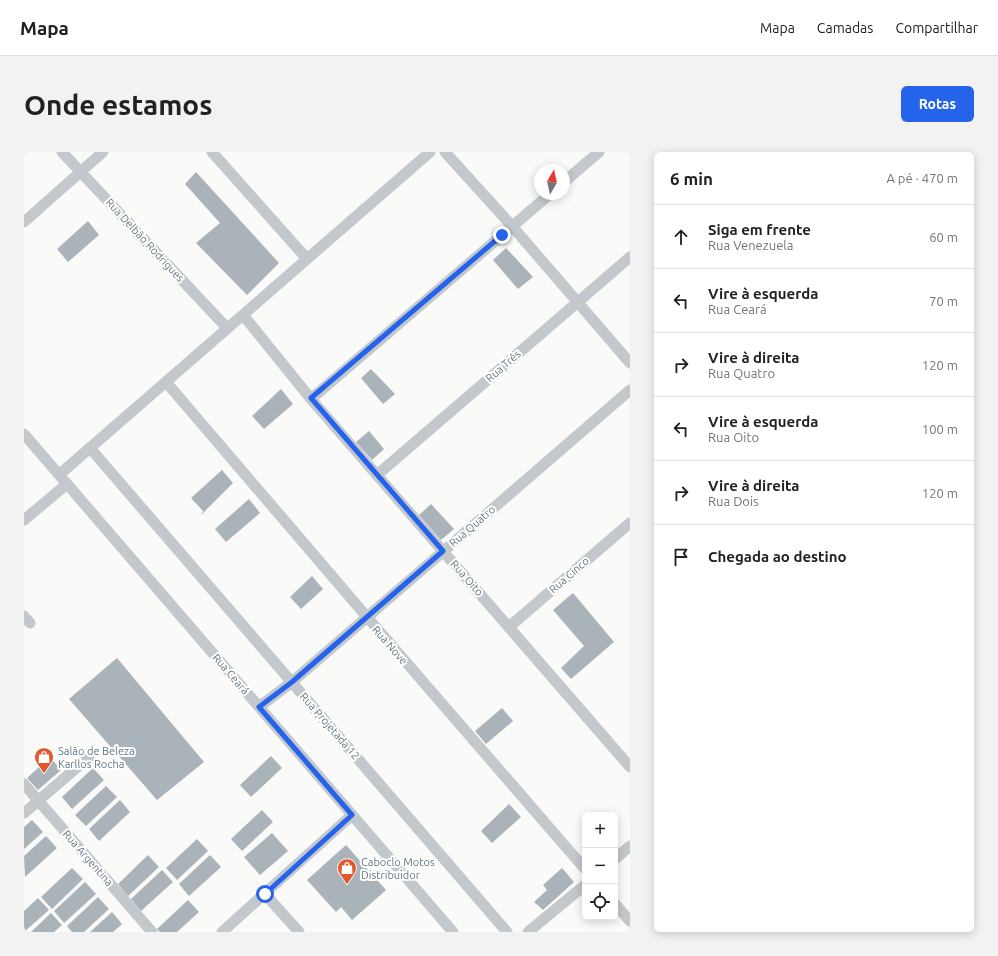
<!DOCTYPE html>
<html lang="pt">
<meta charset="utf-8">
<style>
:root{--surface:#fff;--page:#f2f2f2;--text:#202124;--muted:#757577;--line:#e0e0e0;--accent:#2563eb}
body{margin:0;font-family:Ubuntu,sans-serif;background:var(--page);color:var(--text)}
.controls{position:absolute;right:12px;bottom:12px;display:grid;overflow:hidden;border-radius:6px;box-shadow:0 2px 10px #0003}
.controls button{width:36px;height:36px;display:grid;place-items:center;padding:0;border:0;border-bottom:1px solid var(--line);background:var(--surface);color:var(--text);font:20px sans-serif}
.compass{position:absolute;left:510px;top:12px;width:36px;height:36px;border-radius:50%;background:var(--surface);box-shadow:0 2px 10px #0003;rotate:9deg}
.stop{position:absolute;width:12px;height:12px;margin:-9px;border:3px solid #2563eb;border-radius:50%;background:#fff}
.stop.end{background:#2563eb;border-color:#fff;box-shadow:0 1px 4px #0008}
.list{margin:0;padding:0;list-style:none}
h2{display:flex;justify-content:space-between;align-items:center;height:52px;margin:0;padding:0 16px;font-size:17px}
h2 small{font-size:13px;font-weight:400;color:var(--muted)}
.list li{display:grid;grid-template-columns:26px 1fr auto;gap:12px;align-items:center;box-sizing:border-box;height:64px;padding:0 16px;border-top:1px solid var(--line)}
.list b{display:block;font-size:15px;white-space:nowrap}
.list p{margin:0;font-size:13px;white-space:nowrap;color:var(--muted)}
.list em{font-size:13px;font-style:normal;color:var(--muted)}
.icon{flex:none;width:22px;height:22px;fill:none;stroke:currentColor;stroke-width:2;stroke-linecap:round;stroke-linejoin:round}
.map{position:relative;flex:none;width:606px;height:780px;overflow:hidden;border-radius:6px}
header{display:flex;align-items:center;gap:24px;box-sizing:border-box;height:56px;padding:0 20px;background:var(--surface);border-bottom:1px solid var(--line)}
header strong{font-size:19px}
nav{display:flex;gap:22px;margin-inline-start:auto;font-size:14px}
.intro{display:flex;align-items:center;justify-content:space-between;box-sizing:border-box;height:96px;padding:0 24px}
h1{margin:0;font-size:28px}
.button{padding:10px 18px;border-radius:6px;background:var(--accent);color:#fff;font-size:14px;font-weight:700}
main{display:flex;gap:24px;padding:0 24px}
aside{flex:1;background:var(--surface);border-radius:6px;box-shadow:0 2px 10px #0003}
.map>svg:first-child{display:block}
.building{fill:#aab3b9}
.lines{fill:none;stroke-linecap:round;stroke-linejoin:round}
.minor{stroke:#c3c8cc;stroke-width:11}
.route{stroke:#2563eb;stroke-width:5}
.labels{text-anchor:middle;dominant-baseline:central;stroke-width:4;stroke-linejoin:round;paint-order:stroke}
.street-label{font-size:11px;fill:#657683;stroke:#fff}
.poi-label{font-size:11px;fill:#657683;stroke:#fff;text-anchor:start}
</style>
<header>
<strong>Mapa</strong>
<nav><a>Mapa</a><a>Camadas</a><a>Compartilhar</a></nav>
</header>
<div class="intro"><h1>Onde estamos</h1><a class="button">Rotas</a></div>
<main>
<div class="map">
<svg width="606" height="780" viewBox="0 0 606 780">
<rect width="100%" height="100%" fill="#fafaf8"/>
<path class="building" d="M172 20 255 111 223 143 172 91 196 71 161 32Z
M64 69 75 83 44 110 33 97Z
M482 96 509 125 494 137 469 108Z
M347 217 371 242 359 252 337 226Z
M257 237 269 252 240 277 228 264Z
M345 279 360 297 348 308 332 290Z
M198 318 209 331 177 363 179 359 167 346Z
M225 347 236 361 202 390 191 377Z
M407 352 430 377 417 388 395 363Z
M288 424 299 437 277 457 266 445Z
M549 441 590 490 547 527 537 516 560 494 529 458Z
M93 506 180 610 133 648 45 547Z
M478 556 489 569 462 592 451 579Z
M247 604 258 616 227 645 216 633Z
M26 605 37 618 14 638 3 626Z
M69 616 80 628 48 657 38 645Z
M82 634 93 645 62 674 51 663Z
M96 648 106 660 75 689 65 677Z
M485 652 497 665 468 691 457 679Z
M238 658 249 670 218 699 207 687Z
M8 668 19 680 0 697V675Z
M248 681 264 699 236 723 220 705Z
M22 684 33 696 1 725 0 704Z
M173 687 184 699 153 728 142 716Z
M322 693 362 738 328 768 317 755 312 760 283 728Z
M124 703 135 715 104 744 94 732Z
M186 703 197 715 165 744 155 732Z
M48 716 59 727 28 757 17 745Z
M538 716 550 730 519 758 510 750 523 738 519 733Z
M138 718 149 730 117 759 107 747Z
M61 730 72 742 40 771 30 759Z
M74 745 85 757 60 780H48L43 774Z
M14 746 25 758 0 780V759Z
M164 748 175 760 153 780H136L133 777Z
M88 760 98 772 89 780H66Z
M27 761 38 773 30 780H7Z"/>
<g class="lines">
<path class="minor" d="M38 0 203 176
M188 0 283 107
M421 0 488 74 606 211
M540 30 575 0
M0 70 79 0
M219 163 287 247 606 615
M142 230 343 465 561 717
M287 247 526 42
M0 282 429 780
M66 296 483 780
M36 322 406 0
M353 323 606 105
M0 368 43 332
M0 464 6 471
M485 475 606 371
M235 555 268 530 606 238
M0 632 128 780
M0 661 65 605
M591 707 606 694
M241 742 275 780
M591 752 606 769
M198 780 328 663
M504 780 561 733"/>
</g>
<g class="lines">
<path class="route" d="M241 742 328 663 235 555 268 530 419 399 287 246 478 83"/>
</g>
<defs>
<g id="shop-pin" transform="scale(1)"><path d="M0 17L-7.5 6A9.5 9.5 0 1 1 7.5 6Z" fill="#e4572e" stroke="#fff"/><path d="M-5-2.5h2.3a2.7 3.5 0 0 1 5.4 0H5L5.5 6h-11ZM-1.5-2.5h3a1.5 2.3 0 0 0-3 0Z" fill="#fff"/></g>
</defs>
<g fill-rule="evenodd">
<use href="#shop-pin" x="20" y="605"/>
<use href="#shop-pin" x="323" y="716"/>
</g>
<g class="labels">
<g class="street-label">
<text transform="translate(121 88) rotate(47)">Rua Delbão Rodrigues</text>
<text transform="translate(479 214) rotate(-41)">Rua Três</text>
<text transform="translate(448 374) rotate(-41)">Rua Quatro</text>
<text transform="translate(545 423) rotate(-41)">Rua Cinco</text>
<text transform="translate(443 426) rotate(49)">Rua Oito</text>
<text transform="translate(366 493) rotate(49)">Rua Nove</text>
<text transform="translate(207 522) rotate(49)">Rua Ceará</text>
<text transform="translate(306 574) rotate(49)">Rua Projetada 12</text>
<text transform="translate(64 706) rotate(49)">Rua Argentina</text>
</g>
<g class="poi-label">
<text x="34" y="599">Salão de Beleza<tspan x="34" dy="13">Karllos Rocha</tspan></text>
<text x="337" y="710">Caboclo Motos<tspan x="337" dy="13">Distribuidor</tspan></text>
</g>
</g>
</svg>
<div class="controls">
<button>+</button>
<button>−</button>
<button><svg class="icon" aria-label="locate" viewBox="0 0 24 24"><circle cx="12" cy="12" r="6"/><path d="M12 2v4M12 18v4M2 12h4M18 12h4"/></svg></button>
</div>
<svg class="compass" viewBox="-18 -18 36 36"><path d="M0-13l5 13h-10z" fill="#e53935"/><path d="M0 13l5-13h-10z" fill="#757577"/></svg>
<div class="stop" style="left:241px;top:742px"></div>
<div class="stop end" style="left:478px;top:83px"></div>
</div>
<aside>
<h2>6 min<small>A pé · 470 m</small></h2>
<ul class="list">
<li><svg class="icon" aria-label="ahead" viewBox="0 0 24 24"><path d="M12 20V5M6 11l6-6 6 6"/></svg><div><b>Siga em frente</b><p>Rua Venezuela</p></div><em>60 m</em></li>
<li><svg class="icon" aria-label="left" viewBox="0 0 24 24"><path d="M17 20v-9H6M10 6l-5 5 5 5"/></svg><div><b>Vire à esquerda</b><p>Rua Ceará</p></div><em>70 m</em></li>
<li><svg class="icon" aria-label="right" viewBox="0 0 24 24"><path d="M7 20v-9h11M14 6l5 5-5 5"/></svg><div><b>Vire à direita</b><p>Rua Quatro</p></div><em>120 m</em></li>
<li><svg class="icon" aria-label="left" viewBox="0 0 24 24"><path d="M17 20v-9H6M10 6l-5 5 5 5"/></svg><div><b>Vire à esquerda</b><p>Rua Oito</p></div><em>100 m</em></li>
<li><svg class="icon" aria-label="right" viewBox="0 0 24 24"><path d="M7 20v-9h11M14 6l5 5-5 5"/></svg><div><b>Vire à direita</b><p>Rua Dois</p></div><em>120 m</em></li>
<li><svg class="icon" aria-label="arrive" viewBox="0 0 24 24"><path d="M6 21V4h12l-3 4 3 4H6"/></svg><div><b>Chegada ao destino</b></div></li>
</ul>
</aside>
</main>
